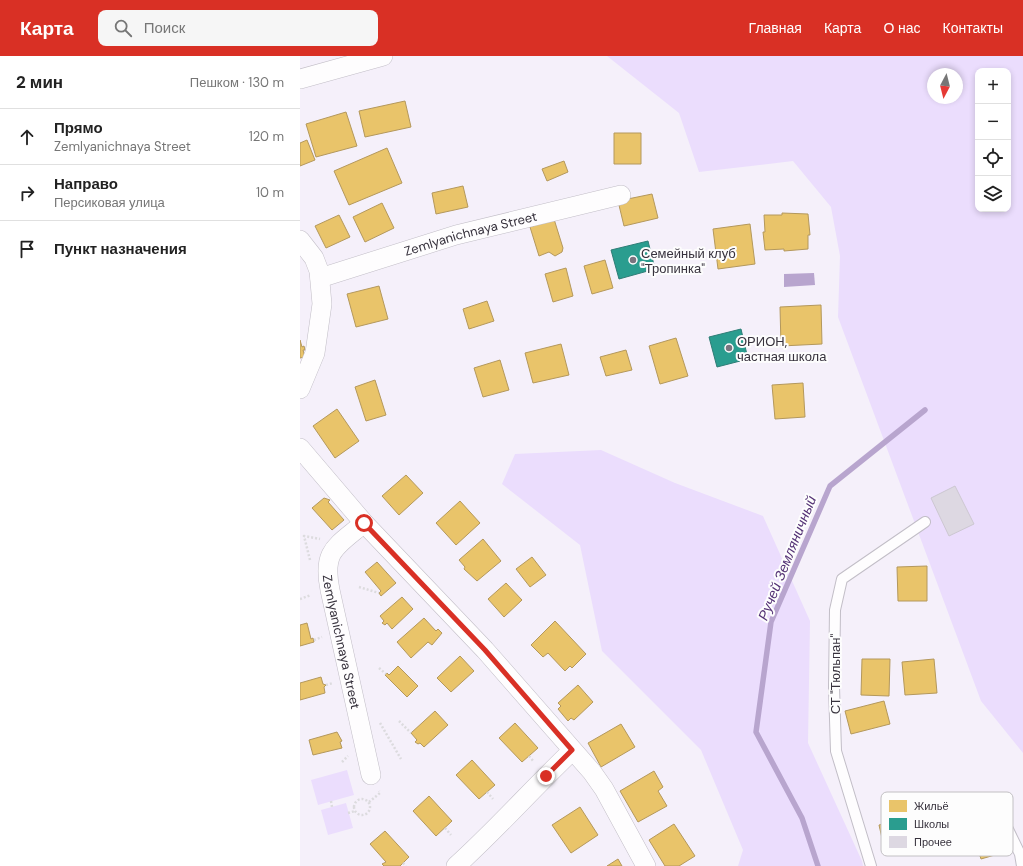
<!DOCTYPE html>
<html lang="ru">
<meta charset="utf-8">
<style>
:root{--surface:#fff;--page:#f6f6f6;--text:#222;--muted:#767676;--line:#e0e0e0;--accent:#d93025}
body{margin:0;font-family:"DM Sans",sans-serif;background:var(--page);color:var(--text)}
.controls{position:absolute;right:12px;top:12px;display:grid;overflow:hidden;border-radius:8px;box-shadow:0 2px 6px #0003}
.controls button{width:36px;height:36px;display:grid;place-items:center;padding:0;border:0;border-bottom:1px solid var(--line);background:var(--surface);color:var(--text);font:20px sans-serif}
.compass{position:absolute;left:627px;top:12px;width:36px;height:36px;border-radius:50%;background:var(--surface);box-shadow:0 2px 6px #0003;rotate:187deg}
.stop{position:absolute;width:12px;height:12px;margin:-9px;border:3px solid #d93025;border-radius:50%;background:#fff}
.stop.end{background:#d93025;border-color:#fff;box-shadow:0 1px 4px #0008}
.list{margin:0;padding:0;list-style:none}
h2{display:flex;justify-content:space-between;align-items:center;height:52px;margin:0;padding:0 16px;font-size:17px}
h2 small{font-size:13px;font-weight:400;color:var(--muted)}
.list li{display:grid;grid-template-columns:26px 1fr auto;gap:12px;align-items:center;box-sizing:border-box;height:56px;padding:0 16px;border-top:1px solid var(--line)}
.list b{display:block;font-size:15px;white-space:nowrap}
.list p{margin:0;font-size:13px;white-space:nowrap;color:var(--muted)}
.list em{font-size:13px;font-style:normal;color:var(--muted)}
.icon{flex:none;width:22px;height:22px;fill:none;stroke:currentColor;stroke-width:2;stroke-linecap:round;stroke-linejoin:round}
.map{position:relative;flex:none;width:723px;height:810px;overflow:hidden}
header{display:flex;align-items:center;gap:24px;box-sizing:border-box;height:56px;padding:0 20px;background:var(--accent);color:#fff}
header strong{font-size:19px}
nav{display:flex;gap:22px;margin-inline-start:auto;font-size:14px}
.search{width:280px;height:36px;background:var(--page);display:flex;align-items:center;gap:10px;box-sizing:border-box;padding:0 14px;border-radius:8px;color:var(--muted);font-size:15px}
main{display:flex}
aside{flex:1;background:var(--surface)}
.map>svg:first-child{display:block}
.green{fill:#ebddfd;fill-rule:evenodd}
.water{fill:#b8a5ce}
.homes{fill:#e9c46a;stroke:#b4985c}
.schools{fill:#2a9d8f;stroke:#2e7d76}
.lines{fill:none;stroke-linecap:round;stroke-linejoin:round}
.stream{stroke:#b8a5ce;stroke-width:5.5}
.building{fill:#ddd8e2;stroke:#ccc7d1}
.service-casing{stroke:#c2bec7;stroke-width:12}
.minor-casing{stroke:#c2bec7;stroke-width:20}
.path{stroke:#dcdbde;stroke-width:2.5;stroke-dasharray:2 2;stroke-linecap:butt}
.service{stroke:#fefdfe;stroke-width:10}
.minor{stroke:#fefdfe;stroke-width:19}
.route{stroke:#d93025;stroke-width:5}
.poi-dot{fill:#7a747f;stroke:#fdfdfd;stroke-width:1.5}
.labels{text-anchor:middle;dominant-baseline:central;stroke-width:4;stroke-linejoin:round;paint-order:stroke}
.street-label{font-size:13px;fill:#37323d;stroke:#fdfdfd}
.poi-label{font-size:13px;fill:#37323d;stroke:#fdfdfd;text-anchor:start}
.water-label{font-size:14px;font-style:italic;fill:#543275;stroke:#fdfdfd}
.key{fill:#fdfdfd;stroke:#c2c0c3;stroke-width:1}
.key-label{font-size:11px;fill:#37323d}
</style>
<header>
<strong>Карта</strong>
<div class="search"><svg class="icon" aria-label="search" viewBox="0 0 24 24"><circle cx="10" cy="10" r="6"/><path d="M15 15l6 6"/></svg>Поиск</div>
<nav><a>Главная</a><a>Карта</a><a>О нас</a><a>Контакты</a></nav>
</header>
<main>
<aside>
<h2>2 мин<small>Пешком · 130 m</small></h2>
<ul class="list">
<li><svg class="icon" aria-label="ahead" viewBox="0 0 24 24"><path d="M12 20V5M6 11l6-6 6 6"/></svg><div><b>Прямо</b><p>Zemlyanichnaya Street</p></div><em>120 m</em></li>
<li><svg class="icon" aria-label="right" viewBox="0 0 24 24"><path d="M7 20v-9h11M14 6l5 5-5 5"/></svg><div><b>Направо</b><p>Персиковая улица</p></div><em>10 m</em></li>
<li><svg class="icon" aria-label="arrive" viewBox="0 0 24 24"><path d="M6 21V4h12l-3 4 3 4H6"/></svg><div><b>Пункт назначения</b></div></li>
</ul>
</aside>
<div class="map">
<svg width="723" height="810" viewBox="0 0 723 810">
<rect width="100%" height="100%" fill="#f5f0fa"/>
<path class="green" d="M307 0H723V697L681 645 538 261 540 200 531 151 493 105 399 116 379 57ZM678 15H708V153H678ZM633 18H657V42H633Z
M301 394 375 427 463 460 510 565 508 687 562 805 563 810H438L443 794 401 694 302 595 280 489 202 428 215 398Z
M47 714 54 739 18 749 11 724Z
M46 747 53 772 28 779 21 754Z"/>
<path class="water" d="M514 217 515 229 484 231V218Z"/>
<path class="homes" d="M105 45 111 71 65 81 59 55Z
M46 56 57 90 16 101 6 68Z
M314 77H341V108H314Z
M7 84 15 104 0 110V87Z
M87 92 102 127 49 149 34 115Z
M264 105 268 116 247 125 242 113Z
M163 130 168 151 136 158 132 137Z
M352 138 358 162 324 170 318 145Z
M82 147 94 172 65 186 53 161Z
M482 157 508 158 510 179H508V193L484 195V193L465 194 463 176H465L464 159H482Z
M39 159 50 181 26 192 15 170Z
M254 163 263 192 262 196 255 200 249 196 239 200 230 171Z
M450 168 455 208 418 213 413 173Z
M305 204 313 232 292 238 284 210Z
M266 212 273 240 253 246 245 218Z
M79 230 88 263 56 271 47 238Z
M187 245 194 265 169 273 163 253Z
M521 249 522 288 481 290 480 251Z
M376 282 388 320 360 328 349 290Z
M0 284 2 291 4 290 5 294H3L5 301 0 302Z
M261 288 269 319 233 327 225 297Z
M326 294 332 314 306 320 300 301Z
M200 304 209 334 183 341 174 312Z
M75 324 86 359 66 365 55 331Z
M503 327 505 361 475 363 472 329Z
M37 353 59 385 35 402 13 370Z
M106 419 123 437 99 459 82 440Z
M24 442 30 444 28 446 44 464 32 474 12 452Z
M160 445 180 467 156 489 136 467Z
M183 483 201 505 177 525 164 513 165 511 159 504Z
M232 501 246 519 230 531 216 513Z
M77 506 96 527 81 540 79 537 81 535 65 516Z
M627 510V545H598L597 511Z
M206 527 222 544 204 561 188 543Z
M102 541 113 553 92 573 87 567 85 569 82 567 84 565 80 560Z
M124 562 136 575 138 573 142 577 132 589 128 586 111 602 97 586Z
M255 565 286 598 272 612 270 610 265 615 248 597 243 601 231 589Z
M7 567 11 583 13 582 14 586 0 590V569Z
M160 600 174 615 151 636 137 622Z
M562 603H590L589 640 561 639Z
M634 603 637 637 605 639 602 606Z
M98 610 118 630 107 641 85 619 87 617 89 619Z
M21 621 23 628 26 629 24 631 25 637 0 644V627Z
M278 629 293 646 274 664 271 662 268 665 258 653 261 650 258 647Z
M584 645 590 668 551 678 545 655Z
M135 655 148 669 124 691 120 687 118 688 115 686 117 684 111 677Z
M215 667 238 692 222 706 199 682Z
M321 668 335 691 301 711 288 687Z
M37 676 42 685 40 686 42 692 13 699 9 684Z
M172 704 195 729 179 743 156 719Z
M354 715 363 731 358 735 367 750 338 766 320 735Z
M129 740 152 765 136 780 113 755Z
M280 751 298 779 271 797 252 769Z
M604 763 609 784 584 791 579 769Z
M374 768 395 800 379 810H365L349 784Z
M697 774 705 796 681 803 674 782Z
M85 775 109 801 100 810H84L82 808 86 806 70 788Z
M318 803 322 810H307Z"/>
<path class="schools" d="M348 185 355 213 319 223 311 194Z
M441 273 448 303 417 311 409 281Z"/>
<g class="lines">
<path class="stream" d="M518 810 502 762 456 676 471 566 530 430 625 354"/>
</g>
<path class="building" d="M655 430 674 468 649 480 631 442Z"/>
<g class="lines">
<g class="service-casing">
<path id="service" d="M704 765 720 798 722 810
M571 810 536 695 534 631 535 554 542 523 625 466"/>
</g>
<g class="minor-casing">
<g id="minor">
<path d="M0 23 83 0"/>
<path d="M0 184 14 202 19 215 22 248 15 297 0 333"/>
<path id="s1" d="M20 222 156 179 321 139"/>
<path d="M0 392 64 467 185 594 292 716 304 733 346 810"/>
<path id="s2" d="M64 467C36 491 22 494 30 534L71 719"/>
<path d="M156 810C197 773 233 732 272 695"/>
</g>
</g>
<path class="path" d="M10 504 4 480 20 483
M59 531 79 537
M0 543 11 539
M14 584 22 581
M79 612 86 618
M26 629 33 627
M99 665 111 677
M80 667 101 703
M229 700 234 706
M42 706 48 700
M187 736 193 743
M54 751a8 8 0 1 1 16 0a8 8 0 1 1-16 0Z
M31 745 32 751
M69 746 80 737 79 735
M48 757 55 755
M145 772 151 779
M103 807 106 810"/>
<use href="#service" class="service"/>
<use href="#minor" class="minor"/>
</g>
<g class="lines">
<path class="route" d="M64 467 185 594 272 694 246 720"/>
</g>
<g class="poi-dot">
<circle cx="333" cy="204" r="4"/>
<circle cx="429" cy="292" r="4"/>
</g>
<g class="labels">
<g class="street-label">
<text stroke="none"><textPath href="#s1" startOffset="157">Zemlyanichnaya Street</textPath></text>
<text stroke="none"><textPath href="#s2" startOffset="135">Zemlyanichnaya Street</textPath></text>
<text transform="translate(535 618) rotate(-90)">СТ "Тюльпан"</text>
</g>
<g class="poi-label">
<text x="341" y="197">Семейный клуб<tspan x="341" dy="15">"Тропинка"</tspan></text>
<text x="437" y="285">ОРИОН,<tspan x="437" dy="15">частная школа</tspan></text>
</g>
<g class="water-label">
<text transform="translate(487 502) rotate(-68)">Ручей Земляничный</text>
</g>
</g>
<rect x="581" y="736" width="132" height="64" rx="6" class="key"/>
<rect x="589" y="744" width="18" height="12" fill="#e9c46a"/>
<rect x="589" y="762" width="18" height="12" fill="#2a9d8f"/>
<rect x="589" y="780" width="18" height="12" fill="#ddd8e2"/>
<g class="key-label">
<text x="614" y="754">Жильё</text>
<text x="614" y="772">Школы</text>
<text x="614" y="790">Прочее</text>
</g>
</svg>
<div class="controls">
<button>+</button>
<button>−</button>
<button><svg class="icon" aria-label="locate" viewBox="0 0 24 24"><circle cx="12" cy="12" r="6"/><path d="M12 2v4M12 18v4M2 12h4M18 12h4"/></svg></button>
<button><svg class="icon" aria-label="layers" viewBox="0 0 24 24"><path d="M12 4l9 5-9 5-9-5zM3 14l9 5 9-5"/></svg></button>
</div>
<svg class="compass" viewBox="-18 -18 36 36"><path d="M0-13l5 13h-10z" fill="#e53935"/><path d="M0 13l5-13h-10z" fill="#767676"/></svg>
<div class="stop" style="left:64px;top:467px"></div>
<div class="stop end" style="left:246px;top:720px"></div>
</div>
</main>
